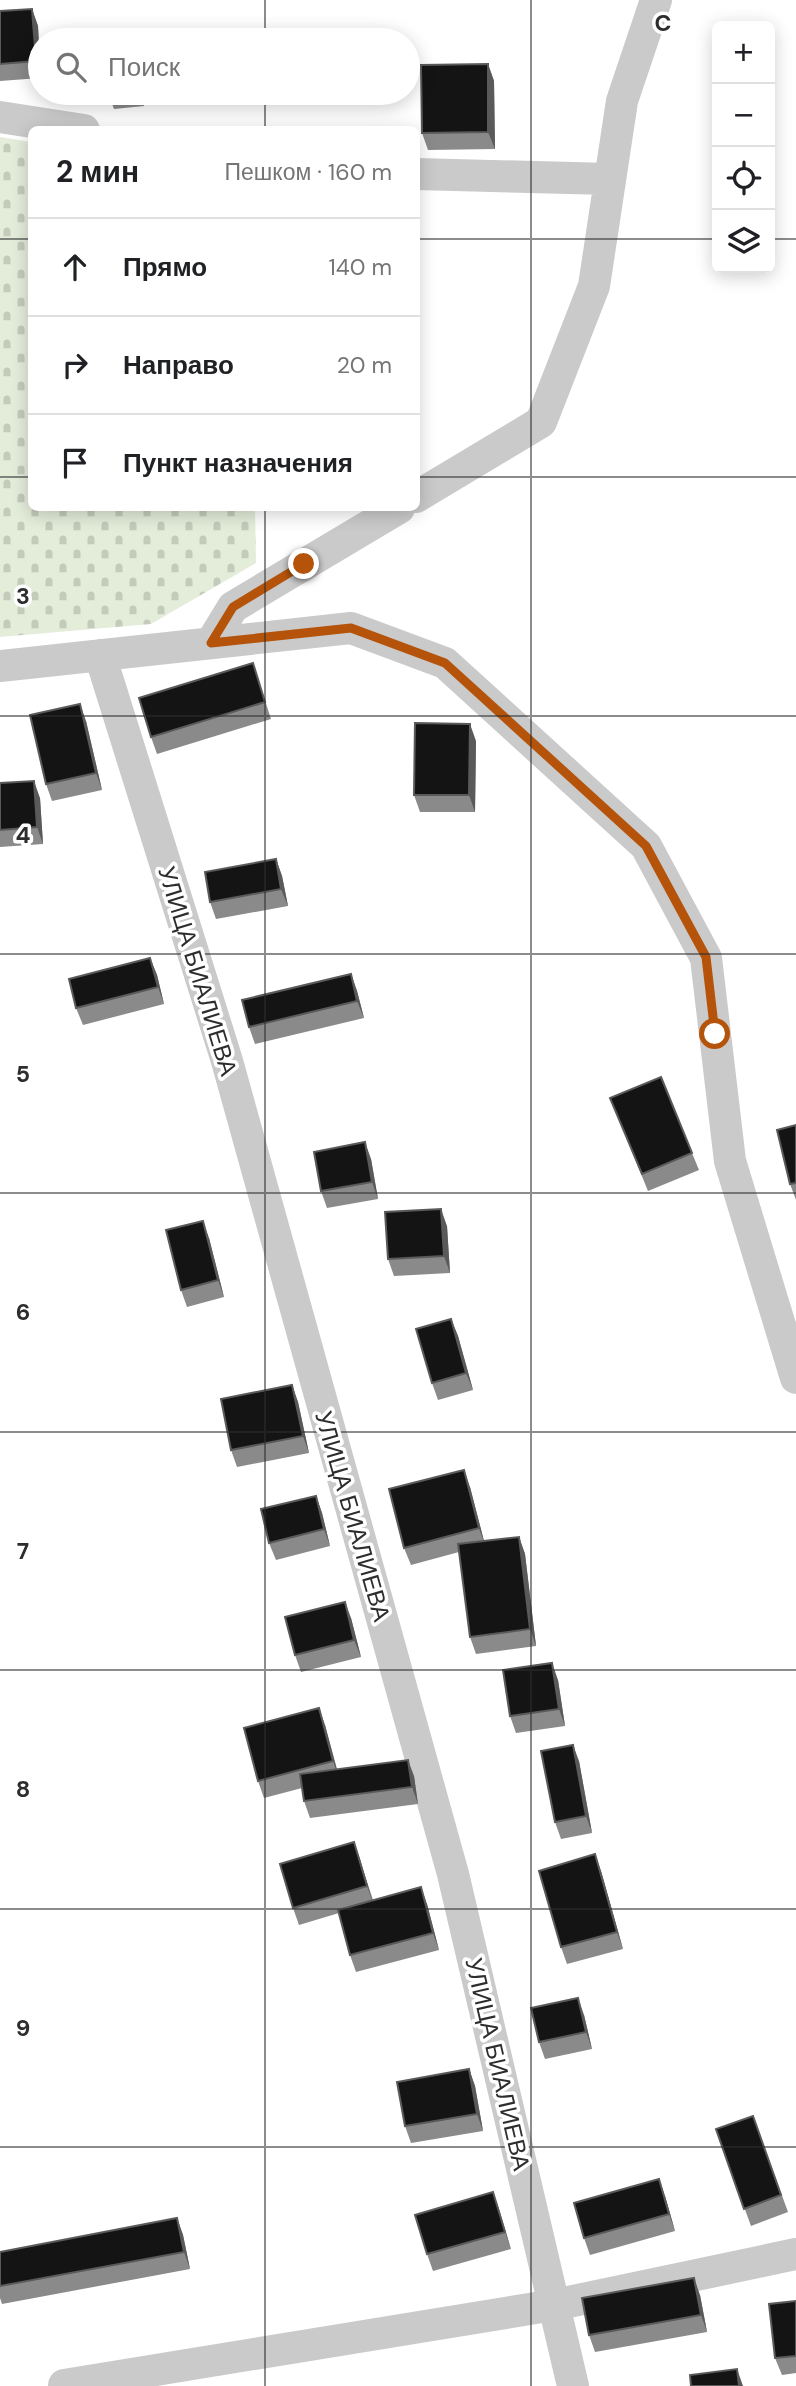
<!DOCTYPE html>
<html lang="ru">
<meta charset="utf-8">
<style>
:root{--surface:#fff;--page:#f2f2f2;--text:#202124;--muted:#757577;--line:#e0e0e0}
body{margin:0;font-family:"DM Sans",sans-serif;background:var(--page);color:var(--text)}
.controls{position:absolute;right:21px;top:21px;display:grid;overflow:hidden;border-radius:10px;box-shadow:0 4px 18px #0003}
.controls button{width:63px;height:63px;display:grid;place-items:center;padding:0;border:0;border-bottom:2px solid var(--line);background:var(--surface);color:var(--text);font:35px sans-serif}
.stop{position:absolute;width:21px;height:21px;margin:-16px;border:5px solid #b45309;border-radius:50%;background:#fff}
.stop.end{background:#b45309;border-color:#fff;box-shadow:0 2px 7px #0008}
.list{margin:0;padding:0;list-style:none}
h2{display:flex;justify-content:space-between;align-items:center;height:91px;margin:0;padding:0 28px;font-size:30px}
h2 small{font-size:23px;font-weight:400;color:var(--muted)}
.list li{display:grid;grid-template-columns:46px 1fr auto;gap:21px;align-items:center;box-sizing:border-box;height:98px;padding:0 28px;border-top:2px solid var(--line)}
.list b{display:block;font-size:26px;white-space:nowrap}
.list em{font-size:23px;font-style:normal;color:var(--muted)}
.icon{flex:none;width:38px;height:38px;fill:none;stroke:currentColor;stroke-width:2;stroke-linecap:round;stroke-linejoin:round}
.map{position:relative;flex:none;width:796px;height:2386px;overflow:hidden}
.search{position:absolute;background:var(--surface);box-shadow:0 4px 18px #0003;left:28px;top:28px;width:392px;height:77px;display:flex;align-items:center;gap:18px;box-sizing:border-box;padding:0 24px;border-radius:38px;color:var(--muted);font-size:26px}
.panel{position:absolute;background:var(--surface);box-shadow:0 4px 18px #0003;left:28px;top:126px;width:392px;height:385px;border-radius:10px}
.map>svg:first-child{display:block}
.cemetery{fill:url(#cemetery-stones)}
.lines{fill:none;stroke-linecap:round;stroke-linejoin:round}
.minor{stroke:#cacaca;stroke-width:32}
.wall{fill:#8a8a8a}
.shaded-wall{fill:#5a5a5a}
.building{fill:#141414;stroke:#5a5a5a;stroke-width:2}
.route{stroke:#b45309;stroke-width:9}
.grid{fill:none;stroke:#2d2d2d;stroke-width:2;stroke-opacity:0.55}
.labels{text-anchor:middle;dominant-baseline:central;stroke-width:7;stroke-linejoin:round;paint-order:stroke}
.street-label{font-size:24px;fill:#2d2d2d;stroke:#fff}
.grid-label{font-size:23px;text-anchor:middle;font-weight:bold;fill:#2d2d2d;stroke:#fff;stroke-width:7;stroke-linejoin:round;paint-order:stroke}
</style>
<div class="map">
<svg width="796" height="2386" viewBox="0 0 796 2386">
<defs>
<pattern id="cemetery-stones" width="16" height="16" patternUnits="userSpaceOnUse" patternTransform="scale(1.75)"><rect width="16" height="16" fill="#e4ecda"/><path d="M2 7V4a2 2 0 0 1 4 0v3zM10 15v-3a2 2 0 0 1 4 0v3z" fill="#c4cbbb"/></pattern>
</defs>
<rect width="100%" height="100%" fill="#fff"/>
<path class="cemetery" d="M0 137 31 142 32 508H255L256 563 151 624 0 637Z"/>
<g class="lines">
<path class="minor" d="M0 117 84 130
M416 174 610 179
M416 497 541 422 594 286 622 101 656 0
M211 643 233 607 399 508
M100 655 227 1061 453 1874 573 2386
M0 666 351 628 445 663 646 846 706 958 730 1161 796 1378
M64 2385 554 2305 796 2254"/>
</g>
<path class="wall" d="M32 9 38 26 40 57V78L0 81V11Z
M488 64 494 81 495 149 428 150 422 133Z
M108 93H142L144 106 114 109Z
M253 663 271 719 157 754 151 737Z
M86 721 102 790 52 801 46 784Z
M476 741 475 812H420L414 795Z
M0 783 40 798 43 844 0 847Z
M276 859 282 876 288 906 216 919 210 902Z
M150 958 157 975 164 1004 83 1025 76 1008Z
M351 974 357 991 364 1018 255 1044 249 1027Z
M610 1098 692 1153 699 1170 648 1191Z
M796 1125V1200L790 1184Z
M371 1159 378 1199 327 1208 321 1191Z
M447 1226 450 1273 394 1276 388 1259Z
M209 1238 224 1297 187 1307 181 1290Z
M451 1319 458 1336 473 1390 438 1400 432 1383Z
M292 1385 298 1402 309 1453 237 1467 231 1450Z
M470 1487 484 1541 519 1537 525 1554 536 1646 476 1654 470 1637 459 1552 411 1565 404 1548Z
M316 1496 322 1513 330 1546 276 1560 269 1543Z
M351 1618 361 1657 301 1672 295 1655Z
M558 1680 565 1726 516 1733 510 1716Z
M325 1725 337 1769 414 1776 418 1804 310 1818 304 1801 302 1788 264 1798 258 1781Z
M579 1761 592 1833 561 1839 555 1822Z
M354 1842 373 1900 427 1904 439 1950 356 1972 350 1955 339 1913 299 1925 293 1908Z
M601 1871 623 1949 567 1964 561 1947Z
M584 2015 592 2049 545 2059 539 2042Z
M469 2069 475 2086 483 2131 411 2143 405 2126Z
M753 2116 788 2212 751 2226 716 2129Z
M493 2192 511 2249 433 2271 427 2254Z
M665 2196 675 2231 590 2255 584 2238Z
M177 2218 183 2235 190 2269 2 2304 0 2298V2252Z
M700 2295 707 2332 595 2352 589 2335Z
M796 2301V2373L782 2375 775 2358Z"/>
<path class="shaded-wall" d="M32 9 38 26 40 74 36 61Z
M488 64 494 81 495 149 488 132Z
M139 93H142L144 106Z
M80 704 86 721 102 790 96 773Z
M470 724 476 741 475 812 469 795Z
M34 781 40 798 43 844 37 827Z
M276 859 282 876 288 906 281 889Z
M150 958 157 975 164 1004 158 987Z
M351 974 357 991 364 1018 357 1001Z
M365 1142 371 1159 378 1199 372 1182Z
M441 1209 447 1226 450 1273 444 1256Z
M203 1221 209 1238 224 1297 218 1280Z
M451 1319 458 1336 473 1390 466 1373Z
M292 1385 298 1402 309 1453 303 1436Z
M464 1470 470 1487 485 1545 479 1528Z
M316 1496 322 1513 330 1546 324 1529Z
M519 1537 525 1554 536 1646 530 1629Z
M345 1602 351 1618 361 1657 354 1640Z
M552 1663 558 1680 565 1726 559 1709Z
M319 1708 325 1725 339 1778 333 1761Z
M573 1745 579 1761 592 1833 586 1816Z
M408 1760 414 1776 418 1804 412 1787Z
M354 1842 360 1859 373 1903 367 1886Z
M595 1854 601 1871 623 1949 617 1932Z
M421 1887 427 1904 439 1950 433 1933Z
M578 1998 584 2015 592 2049 586 2032Z
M469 2069 475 2086 483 2131 477 2114Z
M659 2179 665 2196 675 2231 669 2214Z
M493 2192 499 2209 511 2249 505 2232Z
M177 2218 183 2235 190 2269 184 2252Z
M694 2278 700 2295 707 2332 701 2315Z
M737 2369 743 2386H739Z"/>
<path class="building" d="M32 9 36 61 0 64V11Z
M488 64V132L422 133 421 65Z
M253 663 265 702 151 737 139 698Z
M80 704 96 773 46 784 30 715Z
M415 723 470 724 469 795H414Z
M34 781 37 827 0 830V783Z
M276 859 281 889 210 902 205 872Z
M150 958 158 987 76 1008 69 979Z
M351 974 357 1001 249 1027 242 1000Z
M661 1077 692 1153 642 1174 610 1098Z
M796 1125V1183L790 1184 777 1130Z
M365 1142 372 1182 321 1191 314 1152Z
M441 1209 444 1256 388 1259 385 1212Z
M203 1221 218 1280 181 1290 166 1230Z
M451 1319 466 1373 432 1383 416 1329Z
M292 1385 303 1436 231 1450 221 1399Z
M464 1470 479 1528 404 1548 389 1489Z
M316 1496 324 1529 269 1543 261 1509Z
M519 1537 530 1629 470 1637 458 1544Z
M345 1602 354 1640 295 1655 285 1617Z
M552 1663 559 1709 510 1716 503 1670Z
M319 1708 333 1761 258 1781 244 1728Z
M573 1745 586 1816 555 1822 541 1751Z
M408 1760 412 1787 304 1801 300 1774Z
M354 1842 367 1886 293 1908 280 1864Z
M595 1854 617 1932 561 1947 539 1871Z
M421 1887 433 1933 350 1955 338 1910Z
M578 1998 586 2032 539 2042 531 2008Z
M469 2069 477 2114 405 2126 397 2082Z
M753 2116 781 2195 744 2209 716 2129Z
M659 2179 669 2214 584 2238 574 2203Z
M493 2192 505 2232 427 2254 415 2215Z
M177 2218 184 2252 0 2286V2252Z
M694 2278 701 2315 589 2335 582 2298Z
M796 2301V2356L775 2358 769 2304Z
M737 2369 739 2386H691L690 2375Z"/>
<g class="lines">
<path class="route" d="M304 564 233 607 211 643 351 628 445 663 646 846 706 957 715 1034"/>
</g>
<path class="grid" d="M265 0V40M531 0V2386M265 93V130M0 239H32M416 239H717M770 239H796M0 477H32M416 477H796M265 508V2386M0 716H796M0 954H796M0 1193H796M0 1432H796M0 1670H796M0 1909H796M0 2147H796"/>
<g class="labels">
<g class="street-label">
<text transform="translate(198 971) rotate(73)">УЛИЦА БИАЛИЕВА</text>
<text transform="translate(353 1516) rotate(74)">УЛИЦА БИАЛИЕВА</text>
<text transform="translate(498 2064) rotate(77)">УЛИЦА БИАЛИЕВА</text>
</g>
</g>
<g class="grid-label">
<text x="663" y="31">C</text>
<text x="23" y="604">3</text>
<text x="23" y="843">4</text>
<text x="23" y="1082">5</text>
<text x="23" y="1320">6</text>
<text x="23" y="1559">7</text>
<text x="23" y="1797">8</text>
<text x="23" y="2036">9</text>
</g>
</svg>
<div class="controls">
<button>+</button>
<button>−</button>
<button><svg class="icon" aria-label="locate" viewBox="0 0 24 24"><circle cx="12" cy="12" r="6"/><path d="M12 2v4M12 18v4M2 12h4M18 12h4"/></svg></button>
<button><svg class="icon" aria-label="layers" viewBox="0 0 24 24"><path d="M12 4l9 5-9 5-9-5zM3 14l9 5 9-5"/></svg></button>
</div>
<div class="stop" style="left:715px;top:1034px"></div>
<div class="stop end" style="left:304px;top:564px"></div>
<div class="search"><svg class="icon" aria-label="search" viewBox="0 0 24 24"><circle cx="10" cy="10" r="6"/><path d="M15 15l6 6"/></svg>Поиск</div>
<section class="panel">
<h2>2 мин<small>Пешком · 160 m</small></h2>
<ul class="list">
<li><svg class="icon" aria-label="ahead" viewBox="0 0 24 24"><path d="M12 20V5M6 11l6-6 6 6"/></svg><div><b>Прямо</b></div><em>140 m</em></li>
<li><svg class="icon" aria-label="right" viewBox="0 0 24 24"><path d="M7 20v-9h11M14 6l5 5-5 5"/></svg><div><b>Направо</b></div><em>20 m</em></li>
<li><svg class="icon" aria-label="arrive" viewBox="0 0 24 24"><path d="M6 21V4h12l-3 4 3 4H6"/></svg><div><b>Пункт назначения</b></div></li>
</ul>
</section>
</div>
